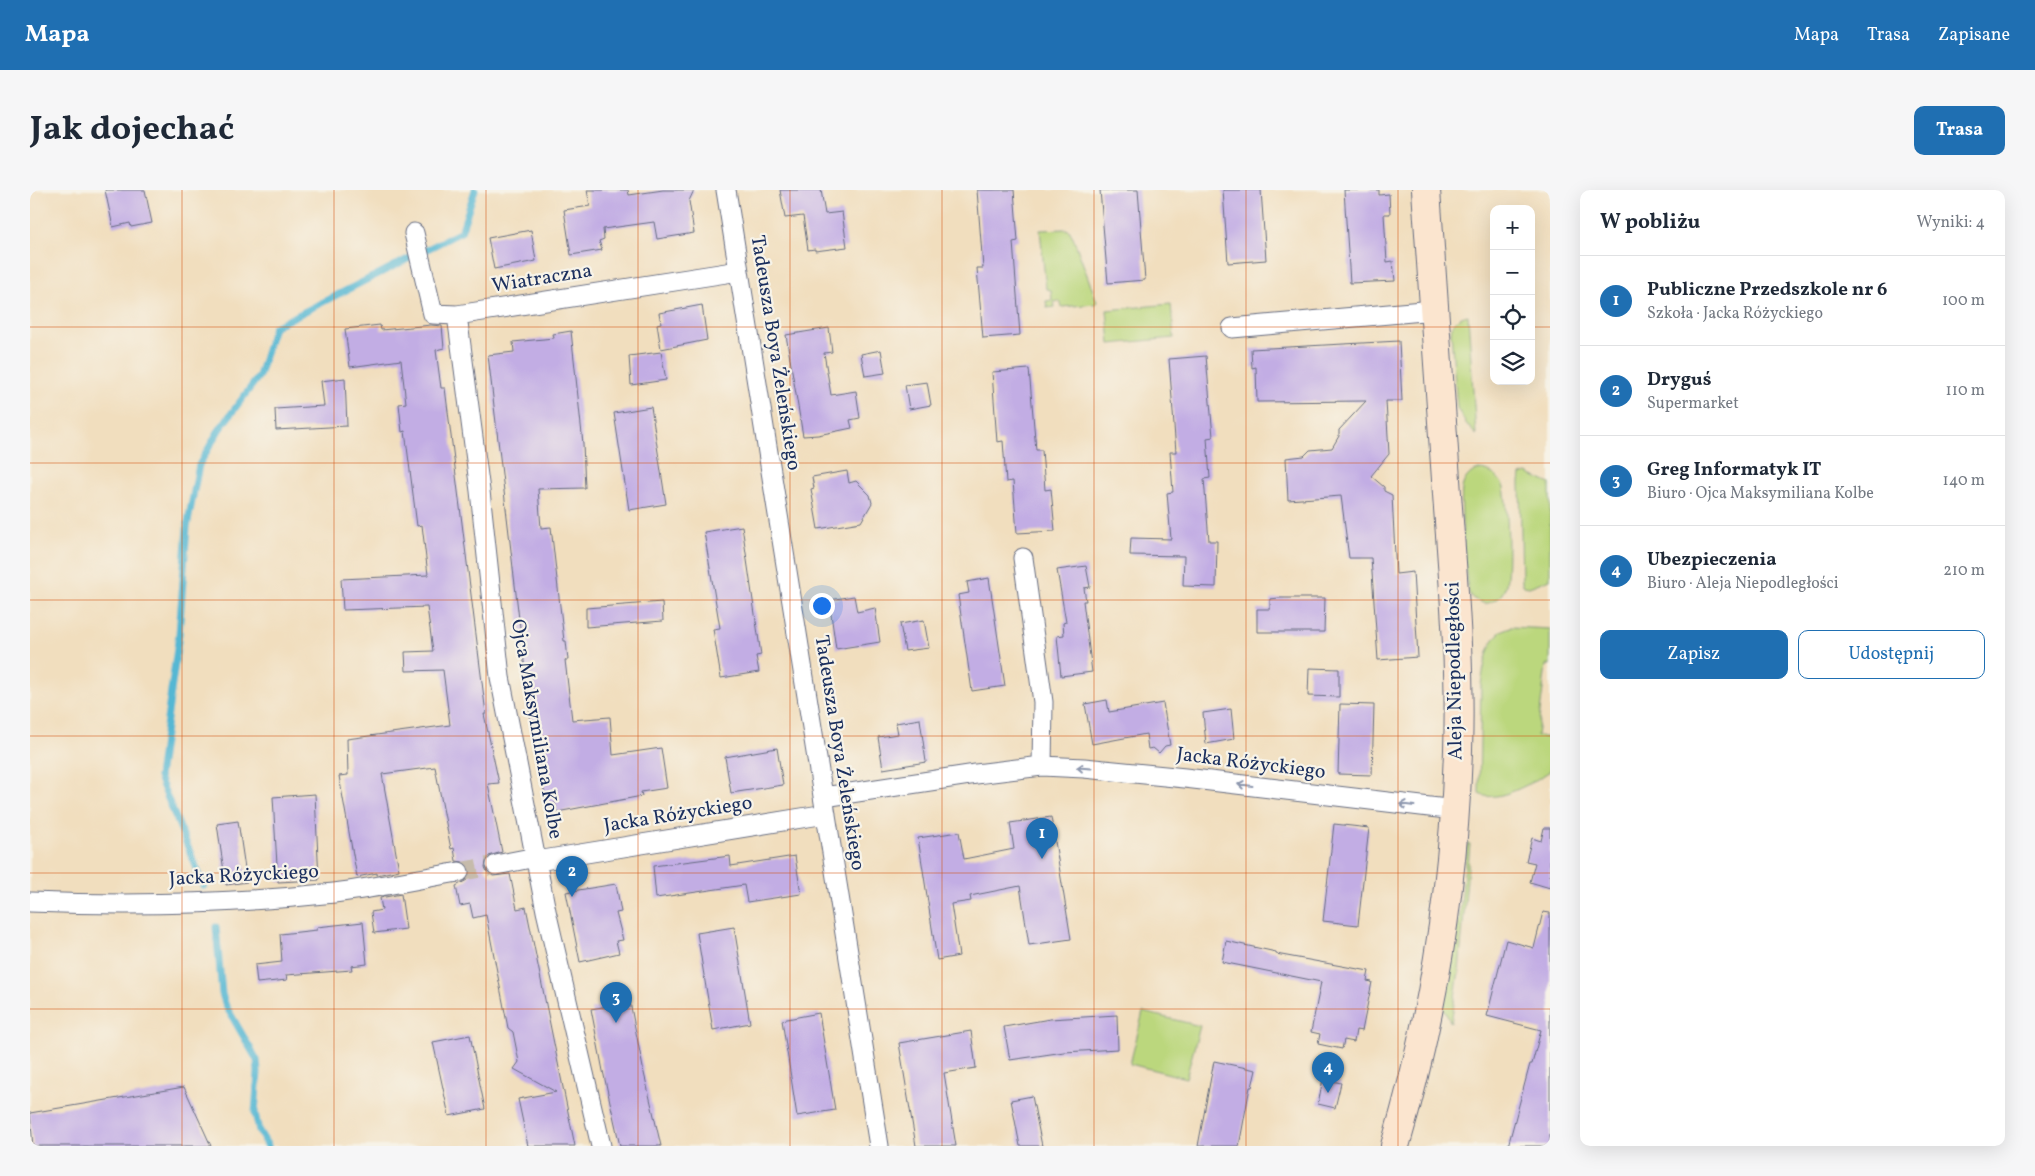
<!DOCTYPE html>
<html lang="pl">
<meta charset="utf-8">
<style>
:root{--surface:#fff;--page:#f6f6f7;--text:#1f2937;--muted:#747a83;--line:#e0e1e3;--accent:#1f6fb2}
body{margin:0;font-family:Vollkorn,serif;background:var(--page);color:var(--text)}
.controls{position:absolute;right:15px;top:15px;display:grid;overflow:hidden;border-radius:10px;box-shadow:0 5px 20px #0002}
.controls button{width:45px;height:45px;display:grid;place-items:center;padding:0;border:0;border-bottom:1px solid var(--line);background:var(--surface);color:var(--text);font:25px sans-serif}
.you{position:absolute;left:791px;top:415px;width:18px;height:18px;margin:-12px;border:4px solid #fff;border-radius:50%;background:#1a73e8;box-shadow:0 0 0 8px #1a73e833}
.badge{display:grid;place-items:center;width:32px;height:32px;border-radius:50%;background:var(--accent);color:#fff;font-size:16px;font-weight:700}
.pin{position:absolute;translate:-50% -41px;filter:drop-shadow(0 1px 2px #0008)}
.pin::after{content:'';position:absolute;top:26px;width:18px;height:15px;background:inherit;clip-path:polygon(0 0,100% 0,50% 100%)}
.list{margin:0;padding:0;list-style:none}
h2{display:flex;justify-content:space-between;align-items:center;height:65px;margin:0;padding:0 20px;font-size:21px}
h2 small{font-size:16px;font-weight:400;color:var(--muted)}
.list li{display:grid;grid-template-columns:32px 1fr auto;gap:15px;align-items:center;box-sizing:border-box;height:90px;padding:0 20px;border-top:1px solid var(--line)}
.list b{display:block;font-size:19px;white-space:nowrap}
.list p{margin:0;font-size:16px;white-space:nowrap;color:var(--muted)}
.list em{font-size:16px;font-style:normal;color:var(--muted)}
.actions{display:flex;gap:10px;padding:15px 20px}
.actions a{flex:1;padding:11px 0;border:1px solid var(--accent);border-radius:10px;text-align:center;font-size:18px;color:var(--accent)}
.actions .main{background:var(--accent);color:#fff}
.icon{flex:none;width:28px;height:28px;fill:none;stroke:currentColor;stroke-width:2;stroke-linecap:round;stroke-linejoin:round}
.map{position:relative;flex:none;width:1520px;height:956px;overflow:hidden;border-radius:10px}
header{display:flex;align-items:center;gap:30px;box-sizing:border-box;height:70px;padding:0 25px;background:var(--accent);color:#fff}
header strong{font-size:24px}
nav{display:flex;gap:28px;margin-inline-start:auto;font-size:18px}
.intro{display:flex;align-items:center;justify-content:space-between;box-sizing:border-box;height:120px;padding:0 30px}
h1{margin:0;font-size:35px}
.button{padding:12px 22px;border-radius:10px;background:var(--accent);color:#fff;font-size:18px;font-weight:700}
main{display:flex;gap:30px;padding:0 30px}
aside{flex:1;background:var(--surface);border-radius:10px;box-shadow:0 5px 20px #0002}
.map>svg:first-child{display:block}
.green{fill:#bbd77d;stroke:#6b836e}
.lines{fill:none;stroke-linecap:round;stroke-linejoin:round}
.stream{stroke:#54b7d3;stroke-width:7}
.building{fill:#c2ade4}
.street-tunnel{stroke:#c6bbab;stroke-width:19;stroke-dasharray:19 9;stroke-linecap:butt}
.street-casing{stroke:#666c80;stroke-width:21}
.secondary-casing{stroke:#666c80;stroke-width:30}
.street{stroke:#fff;stroke-width:19}
.secondary{stroke:#fbe5cf;stroke-width:28}
.oneway{stroke:#8d97ae}
.grid{fill:none;stroke:#d45514;stroke-width:1;stroke-opacity:0.55}
.labels{text-anchor:middle;dominant-baseline:central;stroke-width:4.5;stroke-linejoin:round;paint-order:stroke}
.street-label{font-size:20px;fill:#1b2f5e;stroke:#f7f3e8}
</style>
<header>
<strong>Mapa</strong>
<nav><a>Mapa</a><a>Trasa</a><a>Zapisane</a></nav>
</header>
<div class="intro"><h1>Jak dojechać</h1><a class="button">Trasa</a></div>
<main>
<div class="map">
<svg width="1520" height="956" viewBox="0 0 1520 956">
<rect width="100%" height="100%" fill="#f7f3e8"/>
<filter id="ink" filterUnits="userSpaceOnUse"><feTurbulence type="fractalNoise" baseFrequency=".02" numOctaves="2"/><feDisplacementMap in="SourceGraphic" scale="10" xChannelSelector="R" yChannelSelector="G"/><feConvolveMatrix kernelMatrix="1 2 1 2 8 2 1 2 1" color-interpolation-filters="sRGB"/></filter>
<filter id="wash" filterUnits="userSpaceOnUse"><feTurbulence type="fractalNoise" baseFrequency=".0096" numOctaves="4" result="noise"/><feDisplacementMap in="SourceGraphic" scale="20" xChannelSelector="R" yChannelSelector="G"/><feGaussianBlur stdDeviation="1.12" result="paint"/><feColorMatrix in="noise" values="0 0 0 0 0 0 0 0 0 0 0 0 0 0 0 0 0 1.4 0 .05"/><feComposite in="paint" operator="in"/></filter>
<g filter="url(#wash)">
<rect width="100%" height="100%" fill="#f1debe"/>
<path class="green" d="M1035 39 1039 40 1043 47 1067 112 1065 114 1032 117 1030 111 1024 112 1025 117 1017 118 1016 111 1022 110 1021 100 1016 99 1010 40Z
M1141 114 1144 148 1080 154 1077 120Z
M1438 125 1446 245 1435 232 1427 218 1421 143C1421 132 1429 127 1438 125Z
M1448 280C1459 280 1467 285 1473 295 1478 305 1480 388 1475 398 1472 407 1463 412 1455 414L1444 409C1442 408 1440 406 1439 403 1435 393 1430 311 1432 299 1433 291 1439 282 1448 280Z
M1497 283 1520 294V389L1499 397 1494 396 1492 393 1490 292 1491 285Z
M1481 437 1520 439V475H1516L1507 546 1520 548V581C1504 592 1467 614 1449 604L1451 495C1454 475 1459 441 1481 437Z
M1437 654H1440L1429 781 1421 833 1413 818 1430 723Z
M1113 822 1170 836 1156 888 1100 874Z"/>
<g class="lines">
<path class="stream" d="M174 696 129 587 149 444 157 337 169 275 189 240 229 186 244 137 431 42 445 0
M186 737 192 804 196 816 227 870 228 882 225 923 229 941 238 956"/>
</g>
<g id="blocks">
<path class="building" d="M75 0H115L122 33 101 37 100 33 83 37Z
M557 0H598L599 5 633 0H664L659 11 664 43 627 49 624 32 573 39 574 49 569 51 572 60 541 65 534 20 560 16Z
M750 0H791L795 24 812 22 817 57 785 61V59L778 60 773 26 755 28Z
M947 0H984L988 51 983 52 990 145 953 148 947 78H953Z
M1070 0H1108L1115 90 1078 93Z
M1193 0H1231L1236 70 1198 73Z
M1314 0H1349V5L1359 4 1360 24H1354L1357 72 1363 71 1365 91 1320 93Z
M501 40 506 71 464 79 458 48Z
M672 115 677 150 631 159 627 134 631 133 629 123Z
M350 135 351 140 401 135 412 136 414 158 406 160 411 198H415L456 524H454L469 593 458 594 472 662 459 666 456 671 455 677 457 682 463 686 480 684 487 719 496 717 545 956H498L488 909 526 902 484 879 489 872 483 842 478 838 456 725 443 728 440 714 430 716 426 696 437 690 440 685V680L433 672 426 671 424 658 421 659 405 577 352 584 369 680 347 685V683L327 687 309 586 318 585 317 549 420 535 413 480 376 481 375 462 403 461 397 417 313 420 311 389 398 385 392 335 387 336 375 241 372 242 369 214 376 213 371 170 320 177 315 139Z
M799 138 802 162 794 163 801 205 826 201 830 228 820 230 822 238 788 245 773 246 756 145Z
M541 141 553 254 555 298 508 299 511 338 521 337 534 451H536L538 470H535L542 530 580 527 583 565 631 558 637 598 611 602 612 606 527 622 525 613 517 615 501 531 458 165 484 162 483 152 524 148 523 144Z
M1369 151 1372 211H1356L1359 264 1341 286 1354 297V301L1362 305 1366 384 1383 382 1388 467 1348 470 1341 368H1319L1311 306 1258 310 1256 268 1274 266 1280 260 1302 258 1309 246V240L1336 211 1227 212 1226 177 1222 178 1221 159Z
M851 160 855 183 835 186 831 164Z
M631 162 636 190 601 195 599 166Z
M1176 166 1183 247 1177 248 1180 288 1174 289 1179 351H1187L1186 397 1153 396 1154 366 1100 365 1101 348 1141 349 1137 303 1143 302 1140 262H1146L1139 169Z
M999 179 1006 260H1012L1015 300 1021 299 1025 341 987 343 983 291 976 292 973 251 967 252 962 182Z
M315 188 317 236 246 240 245 219 294 216 291 191Z
M897 192 901 215 879 219 875 195Z
M621 217 636 314 599 320 584 223Z
M817 281 819 293 826 291 840 305 842 313 831 332 788 339 781 299 784 298 782 287Z
M712 336 731 465 726 466 729 482 691 488 683 439 690 438 674 342Z
M1056 376 1060 397 1054 398 1056 411H1053L1062 482 1031 486 1027 446 1034 445 1033 433 1036 432 1027 380Z
M959 388 975 496 942 501 928 405 939 403 937 392Z
M824 406 827 422 845 418 850 452 806 459 799 410Z
M1249 408H1295L1294 442H1227V419H1240V409Z
M632 412 633 431 556 437V418Z
M894 430 899 458 875 461 870 434Z
M1279 478 1309 479V507L1278 506Z
M1077 510 1079 522 1133 513 1140 555 1135 556 1129 563 1123 558 1118 559 1116 544 1062 554 1055 514Z
M1310 514 1344 515 1342 585 1308 584Z
M1201 519 1204 549 1176 554 1173 523Z
M890 529 896 572 853 579 848 547 868 544 866 533Z
M747 558 753 595 701 603 695 567Z
M285 604 289 690 248 692 243 607Z
M1021 627 1041 749 999 755 990 696 940 706 941 711 921 714 929 766 907 770 888 648 929 642 934 669 984 659 980 633Z
M208 631 217 692 196 695 187 634Z
M1304 634 1339 638 1328 735 1293 731Z
M1514 638H1520V698L1500 692 1505 673 1496 671 1502 648 1511 651Z
M700 666 701 676 765 666 771 704 717 712 714 695 626 708 623 676Z
M586 694 591 722 586 723 593 750 586 751 589 763 550 772 536 702Z
M371 704 376 739 344 743 341 722 352 720 350 708Z
M1513 722 1520 723V956H1478L1500 874H1502L1511 840 1457 826 1476 750 1504 758Z
M333 732 337 774 321 776 322 780 256 785 257 790 227 793 225 775 252 772 250 744 287 740V737Z
M704 737 720 833 683 840 667 743Z
M1196 751 1246 762V764L1339 781 1337 791 1342 792 1332 841 1326 840 1324 852 1314 850 1312 859 1288 854 1290 844 1281 842 1291 792 1192 772Z
M600 812 614 883 631 956H590L573 881 561 819Z
M789 823 805 920 767 926 752 830Z
M1087 825 1088 859 1034 862 980 870 974 837 1020 829Z
M941 841 946 878 914 883 926 956H886L869 853Z
M440 845 455 919 419 926 403 852Z
M1184 871 1226 880 1222 897H1220L1209 956H1168Z
M1293 889 1311 893 1305 918 1288 914Z
M154 897 181 956H3L0 923Z
M1002 906 1012 956H990L981 910Z"/>
</g>
</g>
<g filter="url(#ink)">
<use href="#blocks" fill-opacity="0" stroke="#666c80" stroke-width="1"/>
<g class="lines">
<path class="street-tunnel" d="M429 682 466 675"/>
<g class="street-casing">
<path id="street" d="M696 0 849 956
M384 43 403 124 427 125 709 81
M427 125 450 301 470 487 516 721 571 956
M1202 138 1404 120
M993 368 1013 512 1012 576
M794 607 946 584 1012 576 1054 578 1155 588 1425 620
M507 671 796 624
M466 675 506 667
M0 712C101 716 204 714 304 703 346 698 387 689 429 682"/>
</g>
<g class="secondary-casing">
<path id="secondary" d="M1365 956C1403 827 1424 695 1428 560 1431 475 1423 389 1417 304 1410 203 1403 101 1396 0"/>
</g>
<use href="#street" class="street"/>
<use href="#secondary" class="secondary"/>
</g>
<defs><path id="oneway-shaft" d="M-6 0H5M1.5-3L5.5 0L1.5 3" fill="none" stroke-width="1.6" stroke-linecap="round" stroke-linejoin="round" transform="scale(1.25)"/></defs>
<g class="oneway">
<use href="#oneway-shaft" transform="translate(1054 578) rotate(-176)"/>
<use href="#oneway-shaft" transform="translate(1215 595) rotate(-173)"/>
<use href="#oneway-shaft" transform="translate(1377 615) rotate(-173)"/>
</g>
</g>
<path class="grid" d="M152 0V956M304 0V956M456 0V956M608 0V956M760 0V956M912 0V956M1064 0V956M1216 0V956M1368 0V956M0 137H1464M1501 137H1520M0 273H1520M0 410H1520M0 546H1520M0 683H1520M0 819H1520"/>
<g class="labels">
<g class="street-label">
<text transform="translate(512 89) rotate(-9)">Wiatraczna</text>
<text transform="translate(745 163) rotate(81)">Tadeusza Boya Żeleńskiego</text>
<text transform="translate(1425 481) rotate(-91)">Aleja Niepodległości</text>
<text transform="translate(506 539) rotate(80)">Ojca Maksymiliana Kolbe</text>
<text transform="translate(809 563) rotate(81)">Tadeusza Boya Żeleńskiego</text>
<text transform="translate(1221 574) rotate(7)">Jacka Różyckiego</text>
<text transform="translate(648 625) rotate(-9)">Jacka Różyckiego</text>
<text transform="translate(214 686) rotate(-3)">Jacka Różyckiego</text>
</g>
</g>
</svg>
<div class="controls">
<button>+</button>
<button>−</button>
<button><svg class="icon" aria-label="locate" viewBox="0 0 24 24"><circle cx="12" cy="12" r="6"/><path d="M12 2v4M12 18v4M2 12h4M18 12h4"/></svg></button>
<button><svg class="icon" aria-label="layers" viewBox="0 0 24 24"><path d="M12 4l9 5-9 5-9-5zM3 14l9 5 9-5"/></svg></button>
</div>
<div class="you"></div>
<div class="pin badge" style="left:1012px;top:669px">1</div>
<div class="pin badge" style="left:542px;top:707px">2</div>
<div class="pin badge" style="left:586px;top:833px">3</div>
<div class="pin badge" style="left:1298px;top:903px">4</div>
</div>
<aside>
<h2>W pobliżu<small>Wyniki: 4</small></h2>
<ul class="list">
<li><span class="badge">1</span><div><b>Publiczne Przedszkole nr 6</b><p>Szkoła · Jacka Różyckiego</p></div><em>100 m</em></li>
<li><span class="badge">2</span><div><b>Dryguś</b><p>Supermarket</p></div><em>110 m</em></li>
<li><span class="badge">3</span><div><b>Greg Informatyk IT</b><p>Biuro · Ojca Maksymiliana Kolbe</p></div><em>140 m</em></li>
<li><span class="badge">4</span><div><b>Ubezpieczenia</b><p>Biuro · Aleja Niepodległości</p></div><em>210 m</em></li>
</ul>
<div class="actions"><a class="main">Zapisz</a><a>Udostępnij</a></div>
</aside>
</main>
